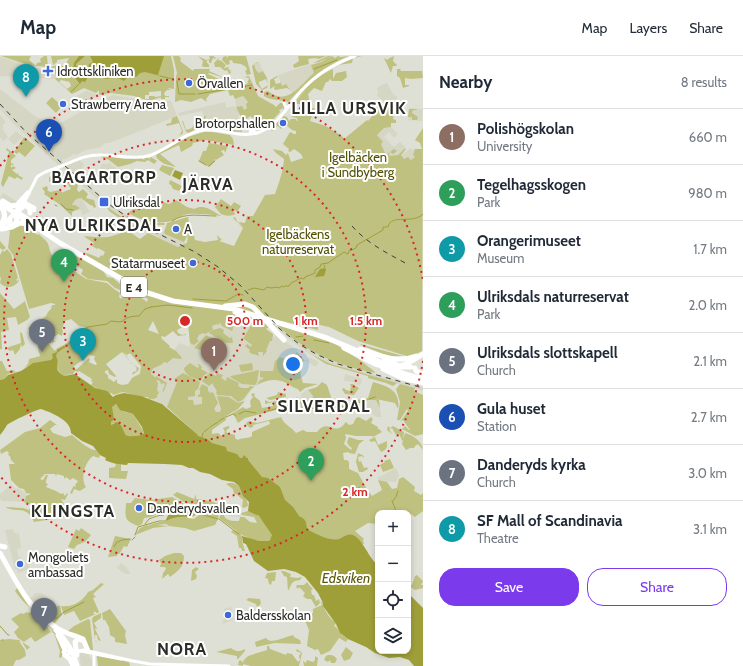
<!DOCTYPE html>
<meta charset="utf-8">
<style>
:root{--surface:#fff;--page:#f6f6f7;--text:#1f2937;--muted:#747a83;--line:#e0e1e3;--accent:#7c3aed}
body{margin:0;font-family:Cabin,sans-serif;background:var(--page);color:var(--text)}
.controls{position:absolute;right:12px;bottom:12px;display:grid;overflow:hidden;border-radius:8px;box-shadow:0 2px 6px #0003}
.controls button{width:36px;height:36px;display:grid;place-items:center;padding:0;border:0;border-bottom:1px solid var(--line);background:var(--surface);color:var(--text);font:20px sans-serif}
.you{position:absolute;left:293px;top:308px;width:14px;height:14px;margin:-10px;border:3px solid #fff;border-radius:50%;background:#1a73e8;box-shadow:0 0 0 6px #1a73e833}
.badge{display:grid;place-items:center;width:26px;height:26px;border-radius:50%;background:var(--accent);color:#fff;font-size:13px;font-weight:700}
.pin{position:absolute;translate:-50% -33px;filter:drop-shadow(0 1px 2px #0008)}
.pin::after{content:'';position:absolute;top:21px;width:14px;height:12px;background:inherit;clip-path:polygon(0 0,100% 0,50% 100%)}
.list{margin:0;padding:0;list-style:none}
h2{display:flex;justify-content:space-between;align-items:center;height:52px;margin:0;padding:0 16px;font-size:17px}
h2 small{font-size:13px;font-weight:400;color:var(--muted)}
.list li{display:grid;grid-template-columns:26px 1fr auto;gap:12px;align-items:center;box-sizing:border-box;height:56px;padding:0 16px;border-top:1px solid var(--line)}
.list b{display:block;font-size:15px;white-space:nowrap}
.list p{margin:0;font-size:13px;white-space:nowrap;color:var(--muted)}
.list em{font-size:13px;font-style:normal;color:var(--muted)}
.actions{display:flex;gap:8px;padding:12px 16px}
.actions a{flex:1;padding:9px 0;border:1px solid var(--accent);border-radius:16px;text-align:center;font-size:14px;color:var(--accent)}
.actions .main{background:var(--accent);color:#fff}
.icon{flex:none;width:22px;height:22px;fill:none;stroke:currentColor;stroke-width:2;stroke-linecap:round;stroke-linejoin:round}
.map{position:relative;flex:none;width:423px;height:610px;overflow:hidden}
header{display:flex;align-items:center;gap:24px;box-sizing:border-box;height:56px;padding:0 20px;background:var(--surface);border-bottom:1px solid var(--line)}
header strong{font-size:19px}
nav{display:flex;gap:22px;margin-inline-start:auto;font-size:14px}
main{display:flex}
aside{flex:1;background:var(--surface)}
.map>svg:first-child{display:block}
.built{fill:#d5d6c4}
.green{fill:#bfc181;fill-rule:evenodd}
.water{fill:#9f9f3a;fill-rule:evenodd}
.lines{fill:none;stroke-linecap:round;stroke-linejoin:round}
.stream{stroke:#9f9f3a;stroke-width:1}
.secondary{stroke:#fff;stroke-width:3}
.trunk{stroke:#fff;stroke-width:4.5}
.motorway{stroke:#fff;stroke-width:5}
.rail{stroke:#3e3e39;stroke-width:1;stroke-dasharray:5 5;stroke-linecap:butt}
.ring{fill:none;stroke:#d62828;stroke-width:2;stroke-dasharray:2 4}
.poi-dot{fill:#3e68d9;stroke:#fff;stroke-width:1.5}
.labels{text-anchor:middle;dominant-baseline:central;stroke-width:4;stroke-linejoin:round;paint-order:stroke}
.shield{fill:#fff;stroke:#6b6b68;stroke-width:1}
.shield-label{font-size:12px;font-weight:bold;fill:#2b2b27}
.poi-label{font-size:13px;fill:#2b2b27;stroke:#fff;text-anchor:start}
.park-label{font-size:13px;fill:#525101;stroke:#fff}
.water-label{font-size:14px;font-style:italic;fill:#59590e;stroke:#fff}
.district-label{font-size:17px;font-weight:bold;letter-spacing:1px;fill:#2b2b27;stroke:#fff}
.centre{fill:#d62828;stroke:#fff;stroke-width:2}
.ring-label{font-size:12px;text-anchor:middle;font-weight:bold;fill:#d62828;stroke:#fff;stroke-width:4;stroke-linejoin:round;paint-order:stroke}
</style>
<header>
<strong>Map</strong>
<nav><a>Map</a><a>Layers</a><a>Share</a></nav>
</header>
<main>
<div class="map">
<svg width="423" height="610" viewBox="0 0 423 610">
<rect width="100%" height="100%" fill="#dfe0d5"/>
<path class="built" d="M0 1 34 12 53 14 57 21 54 23 0 20Z
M259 6 263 15 261 17H263L265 22 260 23 259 17 256 14 254 8Z
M311 8 315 17 293 37H292L286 29 282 30 278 19Z
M387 27 393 38 395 40H397V43L394 44 388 48 377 40 378 37 377 32 381 29Z
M0 33 35 60 50 67 63 66 102 43 113 39 141 44 150 49V47L157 45H171L177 60 125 81 109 87H105L101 91 86 94 76 99 74 98 66 103H63L62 105 63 107 58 109 15 69 0 53Z
M86 35H89L98 39 89 45 80 44 76 40Z
M243 40 248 46 247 52 244 54 236 51 235 43Z
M74 43 80 48V51L77 55 73 52 74 51 71 49V46Z
M225 46 226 52 234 50 237 53 240 58 238 60 239 68 241 69V75L208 70 205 64 206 60H204L202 55 179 60 178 57Z
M409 52 423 53 422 65 408 64Z
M0 59 6 66 3 69V74L8 81 3 85 0 81Z
M391 71 398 78 394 82 389 76 384 81 394 91 400 86 405 91 398 99 390 101 386 98 381 88 383 86 377 79 384 72Z
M16 75 23 81 14 89 8 83Z
M410 92 412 94 415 93 413 99 415 101 411 104 404 103 401 99 404 96 405 97Z
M79 104 84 108 81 115 86 125 85 126 110 148 142 169 164 176 188 188 279 272 299 288 322 301 341 309 423 332V335L331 308 310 298 294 287 188 196 125 165 110 154 62 112Z
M108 106 117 113V120H105V115L100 114 101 108H108Z
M3 137 18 146 10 148 0 142Z
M78 142H81L90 156 82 159 81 154 76 155 72 149 74 145Z
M199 257 253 264 273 278 274 281 276 280 298 294 286 321 267 325 257 329 252 333 238 353 202 373 162 348 149 342 131 337 133 321 139 318 142 314 157 303 174 294 180 287 189 291 190 287 189 276Z
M309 301 319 306 316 311 306 305Z
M345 318 362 323 360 330 353 326 344 325Z
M309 333 308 335 313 340 311 344 306 347 302 343 300 345 301 338Z
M371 344H376L380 352 381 361H377L361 351 363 346Z
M396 412 399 419 396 426H387L378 424 377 422Z
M10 428 16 433 18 432 27 438 23 446 2 445 0 443V438L10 430Z
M228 454 241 457 240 461 229 460 227 458Z
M12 473 16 478 19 477 21 492 17 493 18 500 20 501 24 508 28 506 29 509 30 513 18 517 17 513H15L5 475 6 474Z
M121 507 126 511 130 517 129 518H125L117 512Z
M36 537H42L49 543 41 550 38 547V552L37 553 28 544Z
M231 551 233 564 222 568 224 563V553Z
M82 596 88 598 93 606V610H81L79 598Z"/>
<path class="green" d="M1 0H31L29 4 36 10 37 7 41 6 40 3 44 0H47L48 11 28 9Z
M51 0H171L174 14V33L167 32 171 34H167L164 37 165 40H169V41H165V43H161V41L149 45 134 40 111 37 99 39V34L96 37 84 32 72 38 55 23 57 21 51 11 57 9 65 10 69 2 57 4V6L53 9ZM61 24 70 26 69 27H70L71 30 67 33 59 26ZM161 35V40L156 41 153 40H149V43H145V39H149V36Z
M173 0H179L181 3 180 5 193 15 194 13H210L209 15 225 22 209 17 208 18 223 25 225 23H238L240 30 247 28 249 22 244 21 249 20 258 40 274 49 276 51 280 47H283L285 50 283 54V51L282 53 279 54 280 56 271 66 254 75 249 68 244 67 236 51 242 50 244 54 247 52 246 48 248 46 243 40 235 43 233 39 230 40 228 34 210 38 206 43 207 46 201 42 191 46 181 44 175 46 176 21 177 17ZM243 60 247 63 250 60 255 64 256 66 254 70 245 65Z
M198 0 206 4 210 3 209 0H213L216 2 215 3 213 2 211 7H209V4L206 5 209 9V11H204L202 10 203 5Z
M226 0 228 2V0H246L251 18 247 19 245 15 247 14 246 11 241 8 233 7 232 4 229 5 230 8 227 9 222 4 223 1Z
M298 0H326L319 3 315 2 308 3 309 8 294 12 293 9 299 5Z
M328 0H331L328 2 332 0 335 2 338 0 341 1 349 0C321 12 309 24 288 46 280 43 271 45 264 40V36L268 35C287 51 300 29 314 17L311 9 321 6 328 2 319 6 313 7Z
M358 0H362L353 2 352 7 338 9 321 19 333 13V23L336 17 346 15 347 21 342 25H332L330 23 328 26H326L322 35 314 32 308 38 310 48 309 49 308 46 303 47V46H301V48H295L296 45 307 32 295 45 293 51 292 50 291 48 308 29 328 14Z
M394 0 393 5 397 9 396 10H393L391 17 384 2 388 4 389 2H390Z
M217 2H218L219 5 220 4 226 9 224 12H226L227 11H229L228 13 232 15H230L231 17 229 18 227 14 225 15 220 11H215L214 7 218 3Z
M257 6H259L260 9 259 6 254 8 256 14 259 17 263 15 267 22 268 28 266 23 259 26V28L262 33 268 29 267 32 262 34 256 28 252 10Z
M397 13H400L401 15H422L423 22 411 23 405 22V29H409V30L403 32 400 22 397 20Z
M277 20 278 21 274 23 276 28 280 27V25L282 30 286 28 290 34 287 32 275 34 274 32 275 30 270 33V24Z
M52 41 62 50 56 57 46 47Z
M374 45 383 51 386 48 389 50 394 46H397L398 52 391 53 394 58 393 63 396 64V67H391V71L384 72 377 79 383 86 381 88 386 99 394 93 397 95 393 98 390 96 389 98V100L398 99 405 92 406 93 401 99 404 103 408 101 411 104 415 101 413 99 415 93H422L420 87 415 84 423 72 422 295 410 301 358 285 329 271 320 269 311 264 309 267 318 271V274L282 265 277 267 335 288 357 302 374 315 375 317C338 310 303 295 276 268L272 270 274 276 269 271 266 273 273 278 272 285H270L266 294 267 295 263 300V296H258L259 300 253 298H252L249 296 250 294 245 290 247 288 251 291 252 289 244 283H243L251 269 250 265 236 262 232 275 222 270 220 266 219 269 217 268 212 270 213 274 205 278 203 277 199 279 197 283 199 285 194 289 190 287 188 268 177 274 178 277 182 279 186 278V279L178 280 173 275 165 281 161 280 162 283 170 290 169 291 176 295 182 302 180 303 173 302 167 307 164 306C158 313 152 309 151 318L154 320V322L156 320 167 327 164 335 162 336 165 329 164 327 161 328 160 325 156 324 158 327 157 335 159 336 157 340 158 341 153 343H149L148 341H142L123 336 113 339 112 337 109 338C103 334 96 333 91 329L93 326 91 325 92 323 79 315 78 316 75 315 73 318 66 319 64 321C60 318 59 314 56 311 45 302 34 307 24 312L28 308 29 303 40 300 38 292V279L31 278 28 272 32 269 55 295C57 291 61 291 65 288 72 284 78 277 85 271L79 270 71 263 65 265 62 273 63 275 62 280 58 278 54 281V285H56L52 287 51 285V288L34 269 46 260 48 256 51 253 52 249H55V248L51 247 29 253 13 199 8 192 10 175 4 173 0 177 7 169 25 168 40 177 24 169 28 171V173L38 179 39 178C41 181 45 183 47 186 50 191 49 196 53 200L86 223 107 227 114 233 120 237 119 241 121 243 124 237 136 238 147 246 148 243 131 234 134 227 86 199 87 197 99 202 101 199 103 200 105 196 98 192 97 193 92 190 94 187 83 180 86 181 85 180C104 182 109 183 127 174L140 183 148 177 178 191 187 187 188 179 184 186 165 178 164 176 167 167 188 161 190 173 192 171 195 184 205 186 218 184 217 179 222 184 219 185 234 190 243 172 233 162 235 161 238 167 243 171 238 166 245 167 247 160H253L265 139 275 138C279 127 283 116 284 103L276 97 273 93 282 95 286 99 288 97 291 106 303 102 301 98 294 93 290 96 288 95 289 93 283 88 290 76 294 78H296V75L292 74 286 69 289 65 281 73 278 70 272 75 270 72 284 60 287 61 289 65 291 63H296L297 65H298L297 62 292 61 291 58 293 55 315 52 310 65 326 70 342 80 344 83 367 64 368 65 374 58 372 54ZM153 265 159 278 148 274ZM122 296C127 302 131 307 137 312L136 313 137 315 133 316 132 319 138 315 139 312 132 308 123 296 128 300 127 299 130 297 141 310 140 318 132 322 128 328 122 329 117 327V323L114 326 108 322V319L105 317V315L108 314 109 318 115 321 116 320 106 308ZM89 299 95 300 94 303 97 308 95 309 89 306 88 307 90 304 89 302 77 313H74L73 311Z
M409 53H416L417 54H413L412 57 418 61 417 64H412V61H408Z
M177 60 183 75V77L179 80 182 75 179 67 167 70 166 68 171 67 172 62Z
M204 60H206L205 64 208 70 241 75V68L242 76C223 77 208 66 189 77L186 76 182 65H183L186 74 192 72 196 64 204 63Z
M204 76H212L230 79 233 83 234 89 206 84 193 87 192 90 181 96 179 89 160 98 176 111C167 109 162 108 156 101L157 98 188 81Z
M24 81 35 90 25 101 19 96 17 98 14 96Z
M209 87 228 90 225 97 224 94 221 95 224 99 216 104 214 103 215 105 209 111 199 105 203 95H206Z
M7 92 16 100 11 104V108L12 107 14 109H11V112L13 110 16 112 12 114 17 118 19 117 18 119 23 122 22 124 17 121 15 123 9 120 3 131 4 133 1 128 9 96 6 94Z
M101 99 124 103 142 102 144 104 145 102 148 101 149 103 151 101 157 105 154 108 148 104 145 106 137 105 130 108 118 111 109 104 101 101Z
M162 109 174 112 170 120 159 114Z
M59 119 62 121 70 122 71 123 70 125 73 127 72 128 73 130 76 127 78 129 77 134 79 136 83 133 88 138 86 142 94 144 96 151 94 152 93 150 90 149 81 142C76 142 74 145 72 149H75L80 152 72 156V160L59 148 44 138 45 136 42 132 47 130 48 133 47 134 50 136 60 134 63 137V136L71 133 68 128 61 122 49 126V121Z
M170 124 182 130 179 135 173 133 171 129 169 128Z
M221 143 231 150 234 146 241 150 237 156 235 154 234 156 235 158 237 157C234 160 224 161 220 157 218 155 217 153 215 151Z
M176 144 187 151 194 153C206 147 212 156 222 160 212 159 198 157 188 158 181 159 176 164 171 165 157 169 140 164 128 157L136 151 143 152V149H151L162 151 163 146 169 148Z
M107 151 142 175 124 167V165L109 155Z
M0 185 6 192 3 194 4 196 7 193 11 198 18 222 16 224 18 225V223L19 225C14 232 6 233 0 227L1 222 0 221V199L3 194 0 192Z
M74 199 103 215 107 221 113 222 120 228V234L115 232 107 225 88 223 81 218 83 214 75 208 72 202Z
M0 237 14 253 25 245 30 261 27 264 18 269 16 261 7 262 9 274 1 276 2 293H0Z
M220 272 224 274 223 277 230 282 232 281 233 287H226L209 277 210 275Z
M20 276 22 277 25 288 22 291 21 288 20 293 15 299 13 294 10 295 6 292 21 287Z
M206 279 213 283V286L218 283 223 287 220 291 218 289 210 297 202 291 201 294 194 292Z
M293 287 310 298 331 308 397 327 393 330 386 327 364 321 368 322V320L326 308Z
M360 288 403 300H388L361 289Z
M297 296 305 305H303C299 315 300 317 303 327L318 328 305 332 300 336 298 333C293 332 291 329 286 327 277 322 266 324 257 329L259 325 264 322 260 321V315H273L275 305 280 301 290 305Z
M0 305H2L7 315 13 314 16 316 8 318 4 323 0 324Z
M190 307 198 312 199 310 197 308H199L202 311 201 313 208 317 204 319 201 325C195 323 184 319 184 312Z
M252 307 253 314 241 316 239 309Z
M259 314 257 326 255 329 242 328 230 321 231 320Z
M211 315 210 317 216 320 217 317 223 319 221 322 226 325 227 321 239 327 238 330 242 332H248L250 330 254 331C247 335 246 344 238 346L231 340 217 339 216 336 217 335 213 329V327L209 330 202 325Z
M183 317 200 326 198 333 195 335V340L188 341V344H193L194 349 202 348V341H198V339L200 338V334H199L202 328 208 331V335L211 337 213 336 218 347 214 353 216 356H220L221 353 217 340 229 341 238 347 245 345 238 353 226 360V364L212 374V378L218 377 223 381 225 376 223 372 228 370 230 371 226 375 227 377 235 379V382L238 384C243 381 248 383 252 380V376L270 368 269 365 253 369V371L250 372 246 368 248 365 257 367 281 361C284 369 292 371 296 377L303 374 307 376H317C327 363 333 377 341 371 343 370 344 368 346 366L349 369 353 368 356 362 359 361 366 365 371 361 373 363 371 367 378 371V373H379L382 376 373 381 372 380H356L345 378 346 382 344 388 351 394 352 392 349 390 347 386 349 381 358 384H364L359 388 355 398 349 397 348 396 343 397 344 404H347L349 406V413L358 417 369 437H370L372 440 382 434 378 424 387 426 392 433 397 432 399 423 403 421 415 431 414 435 421 439 423 437V455L415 461 408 456 378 457V468L368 467 355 475 364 483 363 484 364 488H362L357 482 336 487 304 477 223 405 192 383 197 378 167 351 177 326V324L174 323Z
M322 326 327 329 332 344 331 347 334 354 323 356 306 351 302 356 300 345 301 343 306 347 312 343 313 340 308 334 317 331Z
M373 326C388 330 401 335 398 353L395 347 376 343 379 344 380 352 376 344H368L357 347 356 344 368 342Z
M350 328H353L359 332 354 339 345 338 342 333 344 332 346 334 350 335 351 331Z
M400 328 415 332 414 335 423 339V378L415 380 402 373 405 370 409 374H410L403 364 400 366 408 355 407 353 400 364H397L400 346 396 333Z
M278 336 286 338V341L270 344 266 342 277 339Z
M253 337 255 338 254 340 260 345 262 352 273 350V346L265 348V344L269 346 277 345 278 349 281 348 280 345 285 344 286 347 297 346 296 341 298 342 299 348 245 362 238 367 233 357 243 351 246 353 251 351 250 345 253 341 251 339Z
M115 348 125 356 133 358 144 376C141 381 134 381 128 381L114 367 111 369 112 351Z
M50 364 57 369H55L50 373 53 377 65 381 72 379C77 383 90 395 96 394L100 399 99 402 93 400C85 406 80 423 86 431L80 435 74 433 72 438 70 437 73 431V430L76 431 75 429 78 425 73 422 70 424 66 421 64 423V420L57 418 56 420 55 418H45L40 423 43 424 46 419H48L46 425V427L49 429 48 428 46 431 56 435 61 438 63 437 65 440 67 437 68 438 65 444 61 443 64 448 65 461 34 466C26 448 18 458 5 451L23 452 29 454 32 448 25 447 24 446 26 440 31 438 26 437 24 433 19 432 11 424 9 408H15L11 404 10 400 8 399 9 397 7 395 1 398 0 394 25 376 40 372Z
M388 370 390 372 393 370 404 376 403 386 399 378 396 379 392 372 389 373 392 378 387 374Z
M405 377C413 379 422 385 423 394L418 388 415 390 414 392H410L406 394 402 388Z
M375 381 378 389 387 385V391L385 394 381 396 375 385 371 386 369 384Z
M358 397 364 400 363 402 362 400 358 401 359 406 361 405 364 412 367 411 368 413 363 416H359L356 406Z
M390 403 394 412 383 416 380 409 385 406 384 405Z
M116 408H121V415H128L126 423 109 422V412L115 411Z
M229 427H233L239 430C241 438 248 443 248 450L244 452 242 451 243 444 236 438H234L233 433 226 428Z
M177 436 194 443 196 438V443L211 445 218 448 219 451 217 452C211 449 205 447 199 448V450L184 446 173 439Z
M172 441 184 448C181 453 173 454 167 455L165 450 162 451C158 459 154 461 144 462L142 468 138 470C124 464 125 463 126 447H131L135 442 151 444Z
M197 452 218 459 219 461 217 462 218 463 215 469 194 475 185 472 169 470 166 468 157 469 169 470 153 472 135 479 140 472 147 469 148 470 149 469 159 466H165L168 463 187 460 188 462 194 463 199 459Z
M224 453H225L224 460C227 465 233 465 239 465L240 461H244L250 466 257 467 254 461 242 459 241 457 248 455C260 457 266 469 273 479L272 482C262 490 250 482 240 478L242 480V485L245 495H242L241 492H239L237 480 231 476 233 474 238 476 219 462Z
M81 472 91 479 85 486 77 489 74 493 68 491 76 473 79 475Z
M115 480 131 483 127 491 124 490 120 497 117 499V500L108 501Z
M174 497H181L184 500C184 511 178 515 170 521L168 518 162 523 163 517 166 513 165 511H160L161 507 159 504 165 500Z
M196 511 199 513 195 516 197 520 196 523 191 525 192 514Z
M281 515H284L291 518 290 521 297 522 302 521 300 524 295 525 293 524 295 525 292 527 288 535 287 521 284 520Z
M276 516 275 525H272L271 529 269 528 268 523 265 522 267 517Z
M417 519 423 525 421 529H423V532L415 534 408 529V528L412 529 415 520Z
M307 526 309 529 313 533 311 534 312 539H314L316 545 319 543 320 547 316 551 311 543H307L303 540 305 537 299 531 298 533 296 531 297 529H304Z
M101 527 104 528 93 538 96 541 93 542 99 556 97 558 98 557H96L95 555 93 558H96L80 565 74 555 64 559 61 550C72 552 83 545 88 536L93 534Z
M17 532 30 552 51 572 53 576 52 572C58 580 66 592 61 602L59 601 60 595 54 577H53C45 562 25 551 15 535Z
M249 542 260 543 261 548 257 551 256 548 246 544Z
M320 545 323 547C323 553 331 564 336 567L334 570 337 572 342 579 348 583 346 586 339 582 330 595 321 599 318 593 315 594 307 590 309 574 303 560 306 561 313 557V553L322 549Z
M45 546 48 550 47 551 53 556 58 549 60 550 62 559 54 568 37 553 38 552 36 550 38 547 41 550Z
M110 553 126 575 125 579 127 588 115 586V582L110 579 109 571 105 564H103L102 557Z
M27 556 28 557 31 556 47 570 51 576 35 586 31 581 24 586 18 582 14 576 19 571 11 563 21 557 23 558Z
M101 557V562L94 567 98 574 96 572 95 573 101 585 98 584 97 579H95V584L97 586H96L95 584 92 563 93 561Z
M88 563 90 564 93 594 91 595 86 587 68 575 74 570Z
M293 579 294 581 300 584 301 588 275 587 256 591 255 586 266 582C271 589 284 581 293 579Z
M9 583 19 584 30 591 27 594 22 586 19 585 25 594 26 600 19 604H16L13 610H0V584Z
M267 590H269L270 593 286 599 287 597 292 598 298 606 300 604 299 600 301 597 296 595 297 593 302 597 299 610H251L243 608V610L238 609 239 605 240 604 244 607 243 605 248 600 267 594Z
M346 591 353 597 350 603 344 605 341 599Z
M231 592C236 596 239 596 245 593V595L238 603H237V600L216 596Z
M328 599C332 599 334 599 337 603L335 607H331L330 604 328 606 324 604 326 600Z
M97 600 129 606 130 610H98Z
M315 600 318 602 317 610H304L303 605 306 607 307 604 313 606 315 604Z"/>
<path class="water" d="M79 0H89H85L76 8V10L85 14 88 13 89 8 93 6 90 0H164L158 19 161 20 145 16 140 17 136 21 132 19 128 20 126 23 124 25C117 20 113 22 106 23L98 20 96 16 90 18 85 26 82 25 80 28 72 18 74 7Z
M175 114 183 117 180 124 172 120Z
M325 212 326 214 324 220 315 221 320 213Z
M64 290 65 291 57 297 56 300C61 310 51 311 64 320L75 318 95 332 107 335 113 341 116 339 124 337 141 340 162 348 197 378 198 380 207 383 212 387 226 391 227 395 237 398 240 402H242L244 399 247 402H248V404L262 421 268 422 280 431 285 444 293 451 299 460 304 463 306 466 307 473C313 477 331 486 339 483 343 481 348 477 353 479 363 483 369 503 378 509V595H408V535L409 538 423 552V610H414L409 604 400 601 389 602 375 597 366 591 348 583 340 577 336 568 323 550V547L318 537 305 521 296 516 284 513 268 515 254 505 246 488 243 487 242 480 259 485H267L270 484 272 479 259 460 248 455 249 446 243 440 239 430 234 426 222 424 210 418 200 416 193 412H189L182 409 165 408 128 407 127 409C118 408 113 408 105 404L106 402 100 399 93 390 82 385 71 377C71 364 52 357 41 353 38 353 10 366 7 369 5 372 3 376 0 379V324L4 323 8 319 21 315 33 307 51 304 53 302 52 298 57 296V294ZM116 348 120 354 133 358 142 371 144 377C140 380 138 380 134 380 122 382 126 375 119 367L117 366 111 369V366L114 363 112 351Z
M185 450 197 452 198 457 192 461C185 460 169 461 165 466L169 457 178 454H182V452Z"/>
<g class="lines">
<path class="stream" d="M314 13 337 4
M160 20 173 23
M177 25 179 38H195
M71 36 79 28
M198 38 252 29
M199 105 206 109
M209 110 215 105
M61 148 66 153 73 154
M55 149 57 150
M172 165C185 156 201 160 216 160
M123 166 124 165
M150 168H164
M324 209 325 212
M248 234 254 232 264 234 267 231 271 232 277 231 279 232 282 230 284 231 285 230H289L291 227 301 222 304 223 305 221 315 217V214L320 211 321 208 328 207 344 196 348 198 349 195 356 192 357 189 383 174V171H388C391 157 413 169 423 158
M193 243 226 245 238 238 243 239
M151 251 168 249 192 252
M296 281 303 280
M314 284 329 287
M64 292 88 271 107 268 111 265 120 266 121 265 122 266C125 261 133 260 139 260L145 253 151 251
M369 343 375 341
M301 347 306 349
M357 347 367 344
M307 350 323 356 334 353
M340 351 355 347
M267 355 299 347
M233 358 236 360
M239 358 245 355 256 357
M226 361 233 358
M219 365 224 362
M210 371 218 366
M204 376 209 372
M202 381 203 377
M396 441 398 435
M392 445 395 452
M393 445 395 442
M395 453 398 457
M166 454 167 449
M197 457 218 463
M152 459 156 457 158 459
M219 463 239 478
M145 468 149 463C154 461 159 459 164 459 167 455 172 451 176 451L178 454
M135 479 138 471 159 465H165
M132 484 135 481
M118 486 122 484 130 483
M114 491 117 486
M50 562H57L64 556 84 546
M0 570 8 579H9
M2 584H3"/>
<path class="secondary" d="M284 47 286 52
M250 77 251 73 255 76
M24 147 37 121C44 115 52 114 59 111 74 105 86 98 102 99 118 99 133 104 148 100 167 95 183 77 203 74 221 72 238 82 257 77 279 70 288 48 304 32 318 17 336 7 355 0
M121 603 81 595 65 599 63 596 65 594 70 596 84 594 133 605 150 608 229 610
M94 610V597"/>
<path class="trunk" d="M17 154 23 146 34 152V154
M0 172 13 159"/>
<path class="motorway" d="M3 145 11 150 17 149 28 137
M0 147 60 187 142 235 173 245 234 253 327 282 358 295 402 317 423 323
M0 150C7 157 5 163 0 170
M19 154 24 150H27L30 153V157
M20 158 40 171
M10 165 9 169 13 170 17 165 16 160
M2 173 12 171 20 167 27 168
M225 250 245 248 253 251 284 284
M235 256 246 261
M344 292C377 308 388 323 423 298
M360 293C379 299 396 308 416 300
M384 303 402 311H411
M415 312 416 315 423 318
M383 313 402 322 423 327
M0 490 5 491
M0 497C16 525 29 554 57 572 66 578 74 579 83 583L88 595
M56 574C66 584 74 595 77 610
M58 579 65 594
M65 599 70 603 73 610
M77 599 75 586 78 583 82 584"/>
<path class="rail" d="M0 48 27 77 110 149 133 165 195 196 218 211 241 230 280 273 299 288 316 298 338 308 423 332
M352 170C368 188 387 197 407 208"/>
</g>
<g class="ring">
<circle cx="185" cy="265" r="60"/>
<circle cx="185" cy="265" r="121"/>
<circle cx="185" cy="265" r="181"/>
<path d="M423 305A241 241 0 0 1 0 420M0 110A241 241 0 0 1 423 225"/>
</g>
<g class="poi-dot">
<path d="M46 9h4v4h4v4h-4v4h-4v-4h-4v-4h4z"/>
<circle cx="189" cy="27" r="4"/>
<circle cx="63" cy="48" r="4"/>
<circle cx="283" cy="67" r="4"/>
<rect x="99" y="141" width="10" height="10" rx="2"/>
<circle cx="176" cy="173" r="4"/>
<circle cx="193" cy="207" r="4"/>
<circle cx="139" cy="452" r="4"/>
<circle cx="20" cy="508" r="4"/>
<circle cx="228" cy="559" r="4"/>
</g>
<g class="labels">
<rect class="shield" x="121" y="221" width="26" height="20" rx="3"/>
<g class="shield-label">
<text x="134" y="231">E 4</text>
</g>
<g class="poi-label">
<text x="57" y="15">Idrottskliniken</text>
<text x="197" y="27">Örvallen</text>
<text x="71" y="48">Strawberry Arena</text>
<text x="275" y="67" text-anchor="end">Brotorpshallen</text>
<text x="113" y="146">Ulriksdal</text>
<text x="184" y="173">A</text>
<text x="185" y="207" text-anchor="end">Statarmuseet</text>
<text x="147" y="452">Danderydsvallen</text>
<text x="28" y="501">Mongoliets<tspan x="28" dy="15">ambassad</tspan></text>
<text x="236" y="559">Baldersskolan</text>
</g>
<g class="park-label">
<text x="358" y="101">Igelbäcken<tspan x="358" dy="15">i Sundbyberg</tspan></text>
<text x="298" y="178">Igelbäckens<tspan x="298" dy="15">naturreservat</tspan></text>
</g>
<g class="water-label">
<text x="346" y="522">Edsviken</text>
</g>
<g class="district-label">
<text x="349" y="52">LILLA URSVIK</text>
<text x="104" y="121">BAGARTORP</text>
<text x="208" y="128">JÄRVA</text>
<text x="93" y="169">NYA ULRIKSDAL</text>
<text x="324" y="350">SILVERDAL</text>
<text x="73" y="455">KLINGSTA</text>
<text x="182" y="593">NORA</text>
</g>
</g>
<circle cx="185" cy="265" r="6" class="centre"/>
<g class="ring-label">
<text x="245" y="269">500 m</text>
<text x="306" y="269">1 km</text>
<text x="366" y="269">1.5 km</text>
<text x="355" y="440">2 km</text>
</g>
</svg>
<div class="controls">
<button>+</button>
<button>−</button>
<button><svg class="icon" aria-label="locate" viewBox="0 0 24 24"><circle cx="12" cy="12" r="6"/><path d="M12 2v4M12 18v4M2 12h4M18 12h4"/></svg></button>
<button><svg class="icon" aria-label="layers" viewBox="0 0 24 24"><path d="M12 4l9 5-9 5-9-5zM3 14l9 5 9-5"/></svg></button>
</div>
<div class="you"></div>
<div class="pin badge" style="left:214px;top:315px;background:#8d6e63">1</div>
<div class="pin badge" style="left:311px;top:425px;background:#2e9e5b">2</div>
<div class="pin badge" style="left:83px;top:305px;background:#0f9aa8">3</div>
<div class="pin badge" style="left:64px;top:226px;background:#2e9e5b">4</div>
<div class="pin badge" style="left:42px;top:296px;background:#6b7280">5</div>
<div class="pin badge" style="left:49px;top:96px;background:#1a4fb4">6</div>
<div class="pin badge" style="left:44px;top:575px;background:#6b7280">7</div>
<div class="pin badge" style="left:26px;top:41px;background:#0f9aa8">8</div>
</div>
<aside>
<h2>Nearby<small>8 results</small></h2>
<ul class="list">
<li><span class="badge" style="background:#8d6e63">1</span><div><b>Polishögskolan</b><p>University</p></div><em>660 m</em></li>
<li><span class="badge" style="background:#2e9e5b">2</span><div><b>Tegelhagsskogen</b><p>Park</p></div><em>980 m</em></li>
<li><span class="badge" style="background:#0f9aa8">3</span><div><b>Orangerimuseet</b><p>Museum</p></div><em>1.7 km</em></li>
<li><span class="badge" style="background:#2e9e5b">4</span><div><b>Ulriksdals naturreservat</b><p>Park</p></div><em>2.0 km</em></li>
<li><span class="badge" style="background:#6b7280">5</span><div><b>Ulriksdals slottskapell</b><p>Church</p></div><em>2.1 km</em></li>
<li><span class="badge" style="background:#1a4fb4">6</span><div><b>Gula huset</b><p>Station</p></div><em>2.7 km</em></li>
<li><span class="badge" style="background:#6b7280">7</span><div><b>Danderyds kyrka</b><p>Church</p></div><em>3.0 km</em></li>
<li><span class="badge" style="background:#0f9aa8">8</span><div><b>SF Mall of Scandinavia</b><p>Theatre</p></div><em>3.1 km</em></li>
</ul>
<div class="actions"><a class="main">Save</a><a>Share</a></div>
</aside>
</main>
